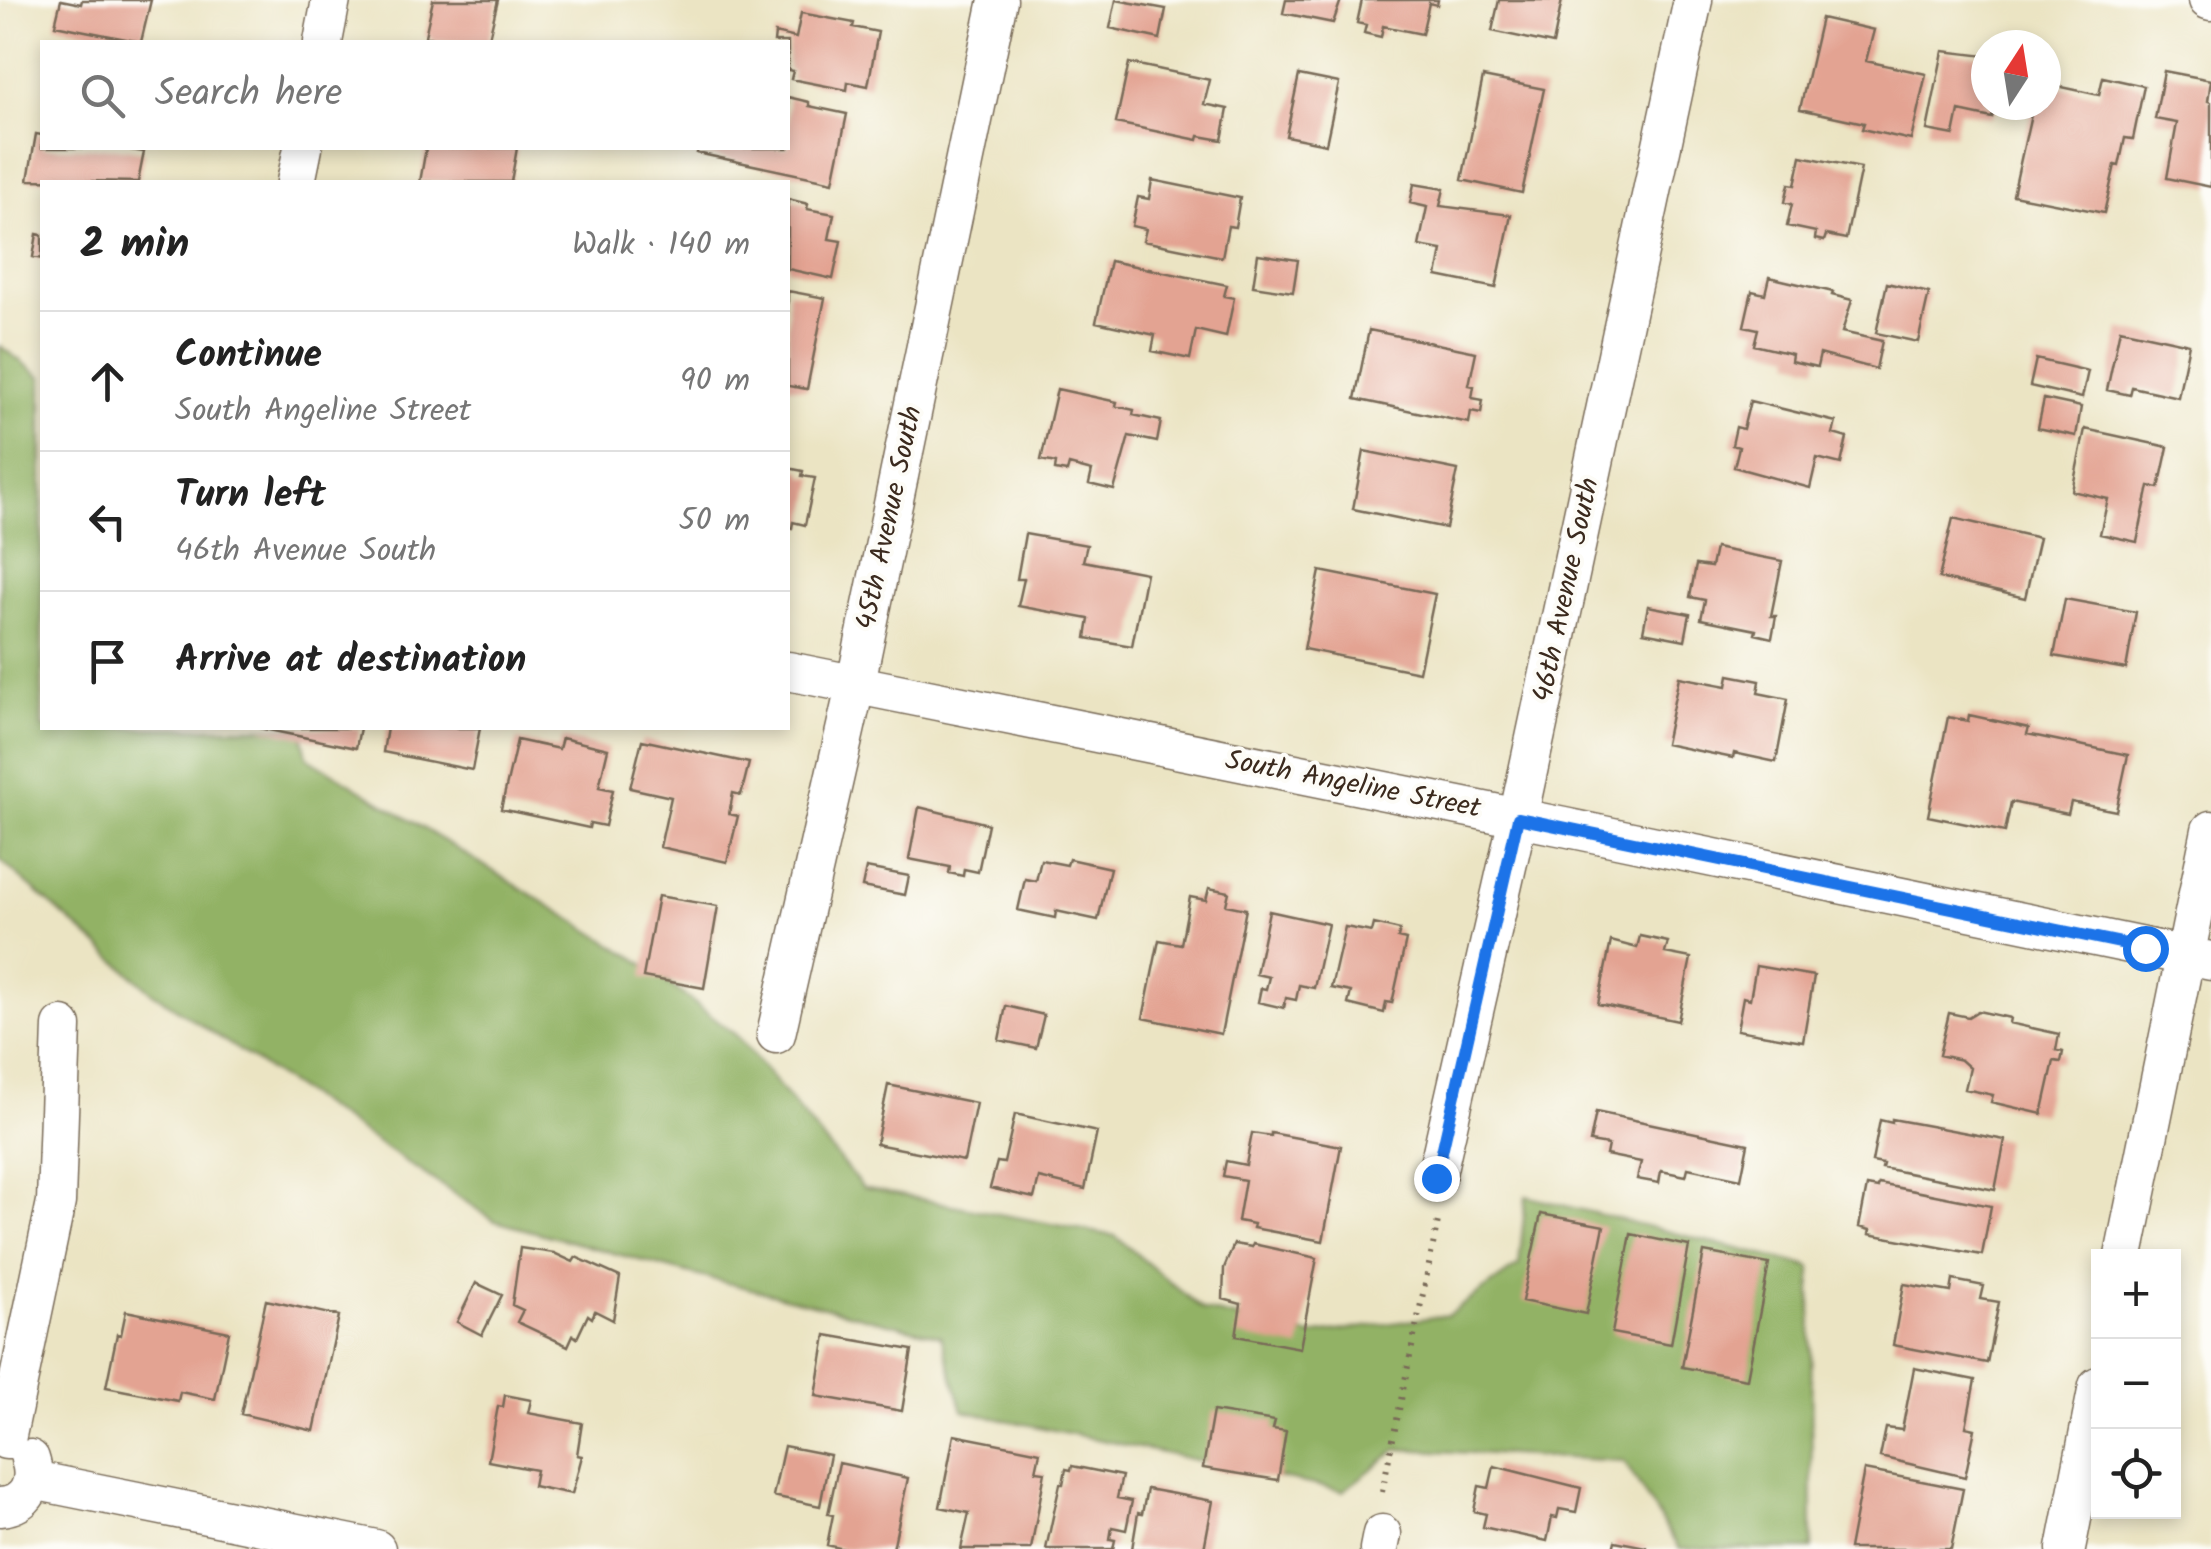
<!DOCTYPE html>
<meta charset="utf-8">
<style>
:root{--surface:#fff;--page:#f6f6f6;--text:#222;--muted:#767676;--line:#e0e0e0}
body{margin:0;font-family:Kalam,sans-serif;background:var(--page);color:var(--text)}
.controls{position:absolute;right:30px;bottom:30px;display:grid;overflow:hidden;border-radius:0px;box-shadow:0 5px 15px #0003}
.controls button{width:90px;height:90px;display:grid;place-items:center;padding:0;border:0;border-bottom:2px solid var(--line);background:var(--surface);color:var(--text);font:50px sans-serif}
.compass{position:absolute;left:1971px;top:30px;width:90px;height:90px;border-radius:50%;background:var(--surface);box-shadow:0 5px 15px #0003;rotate:12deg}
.stop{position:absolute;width:30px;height:30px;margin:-22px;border:8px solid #1a73e8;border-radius:50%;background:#fff}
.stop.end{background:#1a73e8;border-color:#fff;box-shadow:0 2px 10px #0008}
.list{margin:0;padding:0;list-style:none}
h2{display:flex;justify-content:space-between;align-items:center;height:130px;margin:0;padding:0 40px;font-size:42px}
h2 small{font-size:32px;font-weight:400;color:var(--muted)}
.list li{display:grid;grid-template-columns:65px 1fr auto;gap:30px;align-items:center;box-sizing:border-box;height:140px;padding:0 40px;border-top:2px solid var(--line)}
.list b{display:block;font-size:38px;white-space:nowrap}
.list p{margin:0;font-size:32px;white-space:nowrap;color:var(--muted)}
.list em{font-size:32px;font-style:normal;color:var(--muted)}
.icon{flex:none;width:55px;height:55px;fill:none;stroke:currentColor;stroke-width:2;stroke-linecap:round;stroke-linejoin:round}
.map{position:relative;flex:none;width:2211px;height:1549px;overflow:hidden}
.search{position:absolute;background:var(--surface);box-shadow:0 5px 15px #0003;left:40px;top:40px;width:750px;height:110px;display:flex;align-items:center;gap:25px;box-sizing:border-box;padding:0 35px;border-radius:0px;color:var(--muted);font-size:38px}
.panel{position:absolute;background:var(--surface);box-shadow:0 5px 15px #0003;left:40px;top:180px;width:750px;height:550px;border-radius:0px}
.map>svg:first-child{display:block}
.forest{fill:#92b265;stroke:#666e42;stroke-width:2.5}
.building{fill:#e3a392}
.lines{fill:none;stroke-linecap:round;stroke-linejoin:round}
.street-casing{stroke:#796b58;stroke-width:41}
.path{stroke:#796b58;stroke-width:6;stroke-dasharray:2.5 8;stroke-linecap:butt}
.street{stroke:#fff;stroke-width:38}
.route{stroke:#1a73e8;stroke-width:12}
.labels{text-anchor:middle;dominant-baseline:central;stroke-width:8;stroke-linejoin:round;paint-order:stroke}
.street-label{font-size:28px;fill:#3b2a1e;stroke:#fdfcf7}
</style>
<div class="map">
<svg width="2211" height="1549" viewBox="0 0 2211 1549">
<rect width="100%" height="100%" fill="#fdfcf7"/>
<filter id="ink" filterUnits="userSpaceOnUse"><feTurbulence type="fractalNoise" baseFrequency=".01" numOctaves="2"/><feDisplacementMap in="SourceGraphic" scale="20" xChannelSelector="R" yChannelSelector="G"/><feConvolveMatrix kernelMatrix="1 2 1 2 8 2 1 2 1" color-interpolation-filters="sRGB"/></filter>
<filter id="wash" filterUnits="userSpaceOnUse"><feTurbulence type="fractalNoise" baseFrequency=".0048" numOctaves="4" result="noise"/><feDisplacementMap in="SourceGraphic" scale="40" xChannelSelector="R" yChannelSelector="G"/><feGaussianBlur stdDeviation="2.25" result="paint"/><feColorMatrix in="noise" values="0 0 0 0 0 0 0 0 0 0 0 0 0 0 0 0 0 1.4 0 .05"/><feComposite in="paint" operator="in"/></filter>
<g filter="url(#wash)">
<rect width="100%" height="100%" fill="#ebe4c3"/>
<path class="forest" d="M0 346 42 377V728H301L307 757 638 960 737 1036 863 1188 1115 1236 1203 1310 1310 1335 1448 1315 1519 1265 1526 1196 1811 1267 1812 1549H1679L1624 1461 1398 1449 1343 1491 963 1411 941 1336 691 1274 495 1221 153 993 0 860Z"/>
<g id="blocks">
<path class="building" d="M61 0 81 4 82 0H151L141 42 55 25Z
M433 0H498L488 42H431L432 38 425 36Z
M1116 0 1166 9 1160 39 1110 28Z
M1286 0H1341L1333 23 1283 13Z
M1362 0H1438L1437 5 1429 3 1422 34 1383 26 1381 37 1364 33 1366 25 1357 23Z
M1499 0H1562L1553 44 1492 31Z
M801 13 854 23 853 27 878 32 868 86 848 82 847 90 791 79 793 71 788 70V42H774L775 33 796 38Z
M1821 18 1874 30 1866 61 1926 74 1911 140 1862 129 1864 123 1800 109Z
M1943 51 1986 56V105H1995L1992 118 1959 111 1954 135 1927 130Z
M1129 63 1210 80 1204 104 1228 109 1222 140 1199 136 1198 140 1116 123Z
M2164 71 2211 80 2208 101 2211 102V187L2167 178 2177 123 2155 119Z
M1299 75 1339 83 1326 144 1286 136Z
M1483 77 1544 89 1522 193 1462 180Z
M2103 77 2144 86 2133 139 2125 138 2119 166 2115 165 2104 213 2013 195 2033 105H2046L2048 84 2099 95Z
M788 97 809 102V106L847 114 833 182 697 153 698 148H788Z
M36 134 42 135V148H118L144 152 138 182 28 180Z
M426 148H517L511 182H420Z
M1801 156 1861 168 1846 239 1826 235 1824 241 1815 239 1816 232 1787 226 1792 204 1785 202 1789 184 1795 185Z
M1152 180 1240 198 1235 227 1228 226 1222 257 1143 241 1146 229 1132 226 1138 197 1149 199Z
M1414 184 1444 189 1440 206 1511 215 1496 288 1437 276 1442 250 1419 246 1427 207 1410 203Z
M788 199 808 204 807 209 834 214 829 239 841 241 833 279 788 269Z
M37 234 42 235V259L33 257Z
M1258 254 1298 260 1293 292 1253 286Z
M1110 261 1227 285 1224 296 1234 298 1226 337 1196 330 1190 359 1152 351 1155 335 1096 322Z
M1769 277 1833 292 1832 295 1852 300 1842 332 1882 341 1876 369 1820 354 1817 367 1791 361 1792 354 1754 345 1758 329 1744 326 1752 291 1765 294Z
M1887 283 1929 293 1918 342 1876 333Z
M788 291 825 298 807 389 788 386Z
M2120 329 2189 344 2178 397 2132 387 2130 395 2107 390Z
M1369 330 1476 352 1469 385 1474 386 1472 398 1483 400 1481 413 1471 411 1469 423 1355 399Z
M2036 359 2088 371 2082 398 2030 386Z
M1057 389 1117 402 1116 406 1134 410 1133 415 1161 421 1157 442 1129 436 1114 490 1089 484 1092 471 1069 465 1067 472 1055 470 1056 463 1041 460Z
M2044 399 2081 407 2076 436 2038 428Z
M1750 401 1836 422 1833 434 1847 438 1841 464 1817 458 1810 488 1734 467 1739 447 1732 445 1736 427 1743 429Z
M2085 429 2168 447 2159 488 2149 486 2137 542 2100 534 2108 499 2072 491Z
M1364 451 1458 470 1446 528 1353 509Z
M788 468 803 471 802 476 815 478 805 525 793 522 792 528 788 527Z
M1953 518 2039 538 2025 598 1939 578Z
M1025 534 1087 545 1083 561 1146 573 1132 646 1086 638 1089 619 1018 606 1024 579H1017Z
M1715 548 1782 561 1771 616H1776L1772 638 1755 634 1756 630 1701 619 1705 600 1690 597 1696 565 1711 567Z
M1320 571 1435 594 1419 672 1304 649Z
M2065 599 2136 612 2126 669 2054 656Z
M1648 606 1690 614 1685 640 1643 632Z
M1729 675 1760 681 1758 693 1788 699 1776 762 1734 753 1733 758 1665 744 1679 677 1727 686Z
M1969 715 2029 728 2027 734 2128 755 2116 811 2071 802 2068 814 2011 802 2005 832 1928 816 1948 717 1968 721Z
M259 728H360L356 748Z
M387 728H480L472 770 383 752Z
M562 738 608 749 599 787 613 790 605 826 590 823 589 828 501 809 517 740 559 749Z
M642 740 749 763 741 795 733 793 729 814 738 816 727 862 660 847 671 797 630 788Z
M919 807 988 824 978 872 964 869 963 876 949 873 950 867 909 859Z
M1069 859 1110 868 1098 920 1056 911 1055 918 1018 910 1025 879 1036 881 1041 860 1067 865Z
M866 868 909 876 905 895 862 887Z
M1209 888 1229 892 1226 905 1246 909 1221 1034 1143 1018 1159 940 1181 944 1190 897 1206 900Z
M658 896 718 906 704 988 643 977Z
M1269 911 1328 924 1314 988 1299 985 1296 1000 1286 998 1284 1008 1258 1002 1261 988 1266 989 1269 977 1256 974Z
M1374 924 1400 930 1398 938 1406 940 1392 1003 1386 1002 1384 1013 1348 1004 1351 992 1331 988 1345 927 1372 932Z
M1640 936 1668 942 1665 953 1691 958 1678 1021 1598 1004 1611 941 1637 948Z
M1756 966 1814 976 1803 1041 1737 1030 1743 997 1750 999Z
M1006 1006 1044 1015 1036 1048 999 1040Z
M1978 1011 2010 1018 2009 1023 2059 1034 2056 1050 2063 1052 2061 1062 2054 1061 2042 1114 1991 1102 1993 1095 1965 1089 1970 1068 1961 1060 1939 1055 1949 1013 1968 1017Z
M888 1085 976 1103 964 1161 876 1144Z
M1596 1112 1748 1144 1741 1179 1688 1168 1686 1176 1661 1171 1659 1183 1637 1179 1641 1162 1606 1155 1608 1145 1590 1142Z
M1015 1114 1097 1132 1085 1189 1039 1178 1034 1198 990 1188 997 1162 1004 1163Z
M1892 1119 2005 1140 1995 1190 1882 1168 1883 1164 1872 1162 1880 1120 1892 1123Z
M1252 1133 1271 1136V1133L1341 1146 1323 1241 1253 1228 1254 1224 1238 1221 1245 1180 1223 1176 1226 1161 1246 1165Z
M1879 1184 1991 1206 1982 1255 1869 1234 1870 1230 1859 1227 1867 1186 1878 1188Z
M1541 1214 1604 1226 1586 1314 1522 1301Z
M1631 1234 1689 1246 1671 1344 1612 1333Z
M1234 1244 1252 1247 1253 1244 1317 1258 1300 1348 1236 1336 1241 1304 1223 1299 1224 1268Z
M520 1248 554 1253 573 1262 576 1257 620 1277 613 1320 595 1311 592 1318 588 1315 577 1338 573 1335 568 1346 517 1322 523 1310 512 1305Z
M1704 1252 1769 1264 1747 1379 1682 1367Z
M1953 1280 1984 1286 1981 1299 1999 1302 1987 1363 1893 1345 1904 1284 1951 1292Z
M476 1283 502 1295 482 1335 457 1322Z
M266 1300 339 1316 314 1431 241 1414Z
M126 1311 229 1332 215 1399 180 1392 178 1401 106 1387 117 1334 121 1335Z
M826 1335 912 1350 902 1411 816 1396Z
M1914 1368 1975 1380 1966 1427 1975 1429 1965 1477 1880 1457 1886 1428 1902 1430Z
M505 1395 531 1400 528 1413 582 1423 577 1455 582 1456 572 1494 533 1486 536 1470 488 1461 498 1406 503 1407Z
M1213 1411 1275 1421 1273 1429 1286 1431 1278 1480 1203 1468Z
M954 1435 1040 1452 1036 1471 1045 1472 1031 1549H961L969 1513 940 1507Z
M784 1446 830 1455 820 1506 773 1496Z
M839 1463 908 1478 893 1549H844L827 1545 833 1515 828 1514Z
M1072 1466 1122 1476 1117 1498 1132 1501 1126 1530 1112 1527 1110 1539 1115 1540 1113 1549H1046L1060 1484H1063L1066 1469 1071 1470Z
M1494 1466 1581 1488 1576 1512 1559 1509 1557 1518 1552 1517 1547 1541 1483 1527 1486 1514 1474 1511 1479 1486 1489 1488Z
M1864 1470 1963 1489 1951 1549H1849Z
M1147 1489 1213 1501 1204 1549H1132L1138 1513 1142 1514Z
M1615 1541 1646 1547V1549H1613Z"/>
</g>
</g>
<g filter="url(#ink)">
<use href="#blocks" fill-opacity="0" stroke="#796b58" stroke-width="2.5"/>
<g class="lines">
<g class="street-casing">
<path id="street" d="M2208 0 2211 1
M323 42 331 0
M296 182 303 148
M788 671 1564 827 2211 961
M776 1034 855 687 998 0
M1436 1178 1518 818 1693 0
M2124 1256 2211 830
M6 1440 56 1202 62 1026
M33 1480 376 1549
M0 1507C27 1505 38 1483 30 1459
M1379 1549 1382 1534
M2066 1549 2098 1386"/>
</g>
<path class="path" d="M1382 1492 1438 1221"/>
<use href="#street" class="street"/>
</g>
</g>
<g class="lines" filter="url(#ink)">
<path class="route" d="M1436 1178 1518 818 2145 948"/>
</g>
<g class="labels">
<g class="street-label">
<text transform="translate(890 518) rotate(-78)">45th Avenue South</text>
<text transform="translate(1567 590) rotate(-78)">46th Avenue South</text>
<text transform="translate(1353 785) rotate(11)">South Angeline Street</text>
</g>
</g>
</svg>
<div class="controls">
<button>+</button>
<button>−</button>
<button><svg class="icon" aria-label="locate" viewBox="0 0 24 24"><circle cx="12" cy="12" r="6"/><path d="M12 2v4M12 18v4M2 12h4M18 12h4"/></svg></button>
</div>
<svg class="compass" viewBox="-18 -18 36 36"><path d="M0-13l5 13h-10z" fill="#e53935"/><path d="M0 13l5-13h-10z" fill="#767676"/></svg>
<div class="stop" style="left:2145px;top:948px"></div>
<div class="stop end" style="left:1436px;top:1178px"></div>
<div class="search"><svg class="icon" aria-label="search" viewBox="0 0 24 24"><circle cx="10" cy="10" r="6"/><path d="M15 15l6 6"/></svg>Search here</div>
<section class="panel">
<h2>2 min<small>Walk · 140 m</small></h2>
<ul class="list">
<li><svg class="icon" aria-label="ahead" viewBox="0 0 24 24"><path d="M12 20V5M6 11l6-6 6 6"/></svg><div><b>Continue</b><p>South Angeline Street</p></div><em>90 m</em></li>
<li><svg class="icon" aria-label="left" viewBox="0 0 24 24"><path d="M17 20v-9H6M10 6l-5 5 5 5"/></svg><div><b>Turn left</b><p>46th Avenue South</p></div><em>50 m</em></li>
<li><svg class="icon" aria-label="arrive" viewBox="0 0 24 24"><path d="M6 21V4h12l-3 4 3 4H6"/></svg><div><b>Arrive at destination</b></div></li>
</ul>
</section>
</div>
